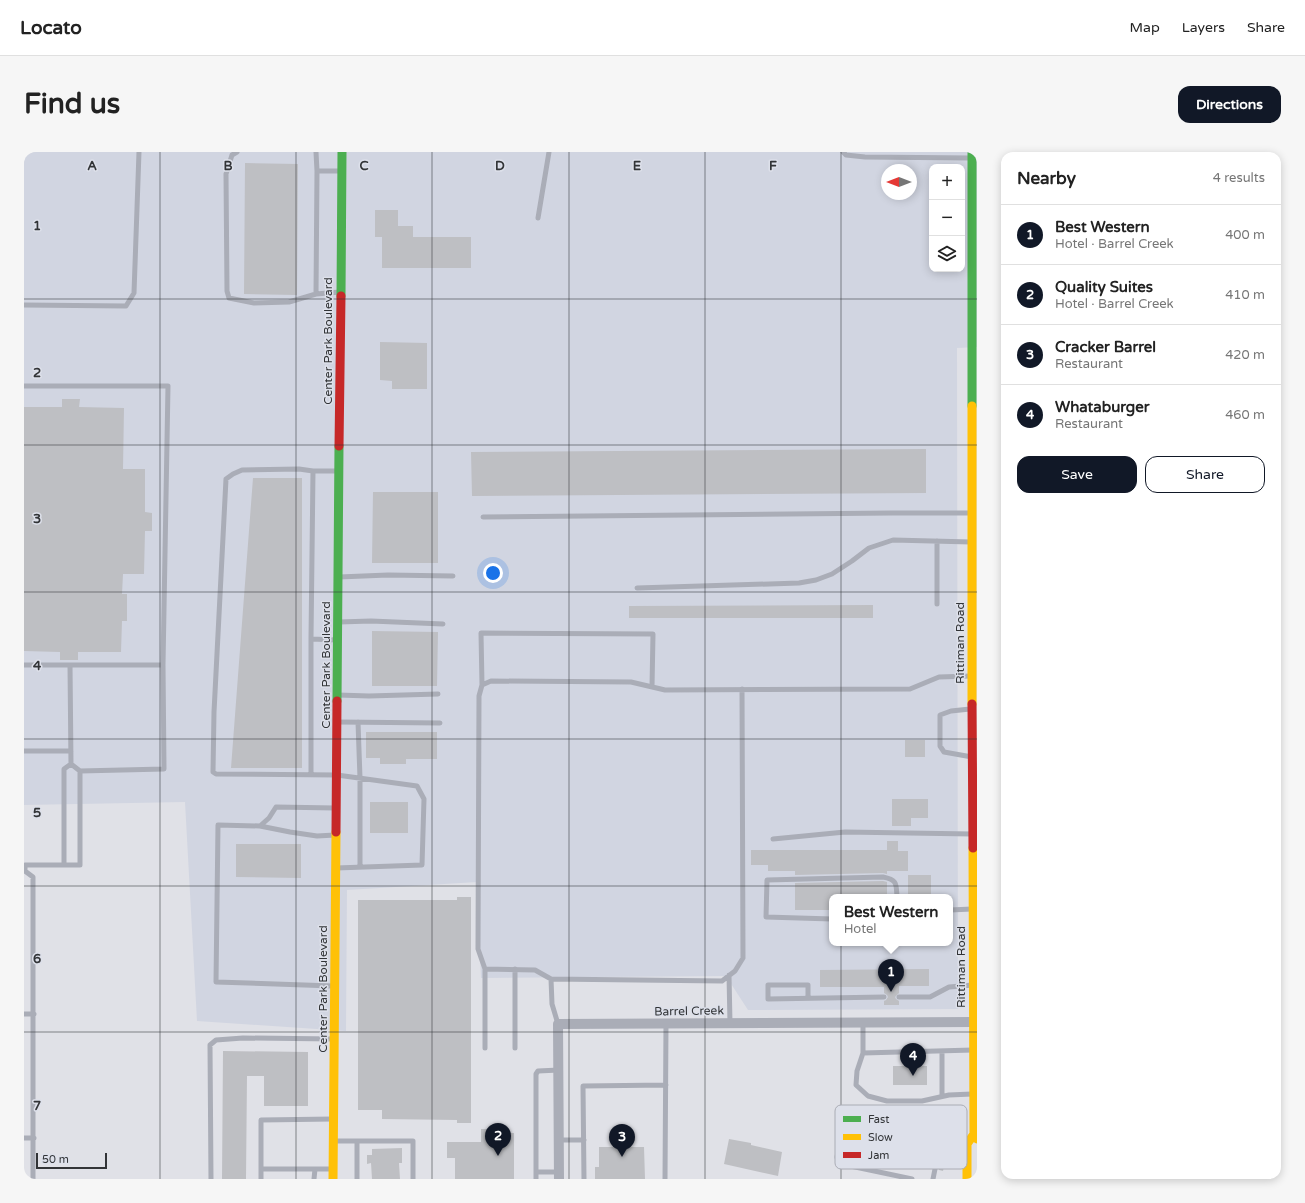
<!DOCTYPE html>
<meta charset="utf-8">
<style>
:root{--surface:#fff;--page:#f6f6f6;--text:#222;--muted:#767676;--line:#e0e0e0;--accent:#111827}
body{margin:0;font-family:"Varela Round",sans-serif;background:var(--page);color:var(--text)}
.controls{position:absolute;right:12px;top:12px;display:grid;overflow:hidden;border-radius:8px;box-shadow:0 2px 10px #0003}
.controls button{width:36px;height:36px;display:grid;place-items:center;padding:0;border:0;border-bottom:1px solid var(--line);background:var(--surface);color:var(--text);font:20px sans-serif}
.compass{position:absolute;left:857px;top:12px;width:36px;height:36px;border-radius:50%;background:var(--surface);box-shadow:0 2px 10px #0003;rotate:270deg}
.scale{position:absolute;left:12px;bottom:10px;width:71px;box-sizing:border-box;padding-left:4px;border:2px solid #323437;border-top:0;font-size:11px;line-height:14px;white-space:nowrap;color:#323437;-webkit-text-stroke:3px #dde0ea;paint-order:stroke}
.you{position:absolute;left:469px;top:421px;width:14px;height:14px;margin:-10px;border:3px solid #fff;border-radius:50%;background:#1a73e8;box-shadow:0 0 0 6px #1a73e833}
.badge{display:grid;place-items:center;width:26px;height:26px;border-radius:50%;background:var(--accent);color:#fff;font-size:13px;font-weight:700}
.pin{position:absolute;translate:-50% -33px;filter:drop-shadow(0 1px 2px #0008)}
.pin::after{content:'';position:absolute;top:21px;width:14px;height:12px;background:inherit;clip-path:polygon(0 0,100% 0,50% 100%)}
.popup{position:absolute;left:805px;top:742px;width:124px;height:52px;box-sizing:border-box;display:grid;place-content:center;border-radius:8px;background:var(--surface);filter:drop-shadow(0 1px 3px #0005);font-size:13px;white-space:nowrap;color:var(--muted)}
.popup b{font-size:15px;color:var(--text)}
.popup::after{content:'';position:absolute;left:50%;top:100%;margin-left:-8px;border:8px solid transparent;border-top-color:var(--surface)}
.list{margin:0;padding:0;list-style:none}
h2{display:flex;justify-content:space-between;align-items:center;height:52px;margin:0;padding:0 16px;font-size:17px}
h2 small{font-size:13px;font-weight:400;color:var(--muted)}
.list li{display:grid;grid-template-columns:26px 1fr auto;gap:12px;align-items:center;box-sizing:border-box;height:60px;padding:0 16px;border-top:1px solid var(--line)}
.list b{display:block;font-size:15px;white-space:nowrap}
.list p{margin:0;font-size:13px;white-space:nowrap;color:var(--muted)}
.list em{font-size:13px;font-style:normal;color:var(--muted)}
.actions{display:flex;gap:8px;padding:12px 16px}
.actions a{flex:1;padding:9px 0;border:1px solid var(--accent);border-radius:12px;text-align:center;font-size:14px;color:var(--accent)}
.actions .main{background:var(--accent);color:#fff}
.icon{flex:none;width:22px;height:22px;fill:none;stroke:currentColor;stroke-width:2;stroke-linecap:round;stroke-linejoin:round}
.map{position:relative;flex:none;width:953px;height:1027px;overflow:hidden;border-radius:12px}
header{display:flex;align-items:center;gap:24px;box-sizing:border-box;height:56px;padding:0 20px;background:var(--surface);border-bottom:1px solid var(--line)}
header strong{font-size:19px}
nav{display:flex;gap:22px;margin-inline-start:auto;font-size:14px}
.intro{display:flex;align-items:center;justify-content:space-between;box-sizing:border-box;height:96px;padding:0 24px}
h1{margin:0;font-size:28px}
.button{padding:10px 18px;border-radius:12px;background:var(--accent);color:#fff;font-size:14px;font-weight:700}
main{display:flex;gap:24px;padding:0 24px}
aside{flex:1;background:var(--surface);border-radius:12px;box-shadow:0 2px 10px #0003}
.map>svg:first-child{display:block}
.built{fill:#d1d5e1;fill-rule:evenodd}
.building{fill:#bebfc3}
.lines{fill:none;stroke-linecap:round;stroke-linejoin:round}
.lane{stroke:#aaadb7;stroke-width:5}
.street{stroke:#aaadb7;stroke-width:10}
.fast{stroke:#4caf50;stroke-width:9}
.slow{stroke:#ffc107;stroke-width:9}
.jam{stroke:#c62828;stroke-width:9}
.grid{fill:none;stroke:#323437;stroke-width:1;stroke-opacity:0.55}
.labels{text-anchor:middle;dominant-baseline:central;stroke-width:3;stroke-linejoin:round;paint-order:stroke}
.street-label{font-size:12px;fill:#323437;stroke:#dde0ea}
.key{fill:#dde0ea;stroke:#aaacb4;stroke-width:1}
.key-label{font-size:11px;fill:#323437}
.grid-label{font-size:13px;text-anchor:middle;font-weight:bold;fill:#323437;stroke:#dde0ea;stroke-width:3;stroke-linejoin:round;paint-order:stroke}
</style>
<header>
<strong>Locato</strong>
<nav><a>Map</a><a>Layers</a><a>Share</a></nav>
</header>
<div class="intro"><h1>Find us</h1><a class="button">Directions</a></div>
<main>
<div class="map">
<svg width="953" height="1027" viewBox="0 0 953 1027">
<rect width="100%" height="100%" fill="#e0e1e7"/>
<path class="built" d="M0 0H953V195L933 196 934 857 724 858 702 824 457 826 453 730 323 738 322 879 173 869 161 650 0 653ZM908 15H938V117H908ZM863 18H887V42H863ZM808 745H926V791H808Z"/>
<path class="building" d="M221 11 274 12 273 143 220 142Z
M351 58H374V74H389V85H447V116H358V85H351Z
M356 190 403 191V237H368V229L356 228Z
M38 247H56L55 255 100 256 99 317H121V360L128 361V379H121L120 422H99L98 442H103V469H98L97 500H54V508H36V500L0 499V255H38Z
M902 297V341L448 344 447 300Z
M229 326H278V616H207Z
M349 340H414V411H348Z
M849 453V466H605V454Z
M348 479 414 480 413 534H348Z
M342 580H413V607H382V612H356V606H342Z
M881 588H901V605H881Z
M868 647H904V666H887V674H868Z
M346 650H384V681H346Z
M863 689H874V699H884V719H863V722L859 721 771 723V719H744V713H727V698H863Z
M212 692H277V726L212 725Z
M884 723H907V745H884Z
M859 729 863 730V745H808V758H771V731Z
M433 745H447V971H433V968L358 967V958H334V748H433Z
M905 817V834H875V841L871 845 872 847 875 849V853H860V849L862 848 864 845 863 843 860 841V835H796V818Z
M199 899 284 900V954H240V924H223L222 1027H198Z
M869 914H903V933H869Z
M457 977H484V981H490V1027H431V1006H423V990H457Z
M826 981 911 996 912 999 915 1000 918 999 919 997 923 998 919 1019 915 1018 914 1014 911 1013 908 1014 907 1017 822 1002Z
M705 987 727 991V993L758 1000 754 1024 700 1012Z
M575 995H620L621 1027H571V1015H575Z
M378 996V1011H375L376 1027H348L347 1011 343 1012V1003H348V997Z"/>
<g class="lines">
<path class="lane" d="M213 0 208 3 202 22 203 139 205 146 230 151 265 150 292 142 316 140
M292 0 293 19H316
M819 0 822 3 841 5 947 6
M514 66 525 0
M292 142 293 19
M0 153 102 154 110 141 115 0
M0 234H144L139 513 140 617 56 619
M459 365 868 361H947
M913 389V452
M315 425 364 423 429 424
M613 436 775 431 792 428 808 422 828 409 845 396 869 388 947 390
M315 470 347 469 419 472
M287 487 314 488
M0 513H139
M458 533 457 481 629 482 628 535
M718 537 719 806 711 819 698 829 527 827 511 818 461 817 454 797 455 544 458 533 467 529 607 530 641 538 886 537 915 525 947 524
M314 543 345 544 414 542
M946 557 927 559 916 563V594L920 600 948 605
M314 570 416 571
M334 570 336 626V715
M0 599H47
M287 623V486L289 319
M236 674 266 680 293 684 311 683
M749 687 821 680 948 682
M40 712V617L47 612
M312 716 398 713 400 647 393 634 313 623 192 622 189 620 190 560 202 327 209 322 218 318 275 317 289 319H314
M1 719 9 725V1027
M1 719V713H56V619L47 612 46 513
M926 758 948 757
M808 767 742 765 743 728 859 725C874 728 872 732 873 745
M461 817V896
M491 817V896
M705 823 706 871
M527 827 528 852 534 872
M309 834 192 830 194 673 236 674 245 666 252 655 311 656
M875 845H906L925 835 949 833
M784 846V833H744V847L860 845
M0 862H10
M839 871V901L833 919 832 933 844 944 863 949H898L925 943 948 942
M839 901 949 898
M918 944V899
M0 986H10
M535 988H560
M311 989H389V1027
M333 989V1027
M915 996 917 987
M237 1017V968L309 967
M512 1020H535
M187 1027 186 893 192 888 219 886 310 887
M237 1027V1017H291
M290 1027 291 1017H308
M512 1027V922L514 919 535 918
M560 1027 559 934 642 933
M641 1027 642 872
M888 1027 817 1012 814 1010 813 1005 819 973C823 968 828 967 834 968L942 992
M909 1027 911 1017"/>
<path class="street" d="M535 1027 534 872 950 870"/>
<path class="fast" d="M948 0V254
M317 144 318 0
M313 549 315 294"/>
<path class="slow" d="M948 254V552
M949 696 950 982 953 987
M309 1027 312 680
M943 1027V992L950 982"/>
<path class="jam" d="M315 294 317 144
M948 552 949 696
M312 680 313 549"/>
</g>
<path class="grid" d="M136 0V1027M272 0V1027M408 0V1027M545 0V1027M681 0V1027M817 0V1027M0 147H953M0 293H953M0 440H953M0 587H953M0 734H953M0 880H953"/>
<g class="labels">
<g class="street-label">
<text transform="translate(304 189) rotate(-90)">Center Park Boulevard</text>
<text transform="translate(936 491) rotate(-90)">Rittiman Road</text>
<text transform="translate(302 513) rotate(-90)">Center Park Boulevard</text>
<text transform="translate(937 815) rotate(-90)">Rittiman Road</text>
<text transform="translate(299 837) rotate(-90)">Center Park Boulevard</text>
<text transform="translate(665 859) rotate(-1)">Barrel Creek</text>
</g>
</g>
<rect x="811" y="953" width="132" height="64" rx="6" class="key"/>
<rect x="819" y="964" width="18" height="6" fill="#4caf50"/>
<rect x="819" y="982" width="18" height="6" fill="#ffc107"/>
<rect x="819" y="1000" width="18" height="6" fill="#c62828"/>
<g class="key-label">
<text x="844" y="971">Fast</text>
<text x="844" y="989">Slow</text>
<text x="844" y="1007">Jam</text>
</g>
<g class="grid-label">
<text x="68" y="18">A</text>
<text x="204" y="18">B</text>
<text x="340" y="18">C</text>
<text x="476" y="18">D</text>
<text x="613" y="18">E</text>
<text x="749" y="18">F</text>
<text x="13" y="78">1</text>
<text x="13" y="225">2</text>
<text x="13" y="371">3</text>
<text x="13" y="518">4</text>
<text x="13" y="665">5</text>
<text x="13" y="811">6</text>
<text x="13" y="958">7</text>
</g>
</svg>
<div class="controls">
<button>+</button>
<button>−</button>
<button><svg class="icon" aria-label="layers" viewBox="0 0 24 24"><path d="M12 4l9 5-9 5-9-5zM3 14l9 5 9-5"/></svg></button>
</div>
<svg class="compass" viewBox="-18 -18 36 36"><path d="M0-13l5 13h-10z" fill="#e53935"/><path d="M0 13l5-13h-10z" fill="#767676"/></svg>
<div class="scale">50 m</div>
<div class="you"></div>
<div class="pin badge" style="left:867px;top:840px">1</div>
<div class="popup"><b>Best Western</b>Hotel</div>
<div class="pin badge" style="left:474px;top:1004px">2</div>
<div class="pin badge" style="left:598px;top:1005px">3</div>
<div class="pin badge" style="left:889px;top:924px">4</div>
</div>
<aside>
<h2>Nearby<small>4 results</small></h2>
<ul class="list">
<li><span class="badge">1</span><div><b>Best Western</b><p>Hotel · Barrel Creek</p></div><em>400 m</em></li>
<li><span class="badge">2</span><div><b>Quality Suites</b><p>Hotel · Barrel Creek</p></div><em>410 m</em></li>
<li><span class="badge">3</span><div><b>Cracker Barrel</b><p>Restaurant</p></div><em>420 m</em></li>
<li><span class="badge">4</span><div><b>Whataburger</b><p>Restaurant</p></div><em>460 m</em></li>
</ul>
<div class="actions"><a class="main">Save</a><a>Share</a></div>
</aside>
</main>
